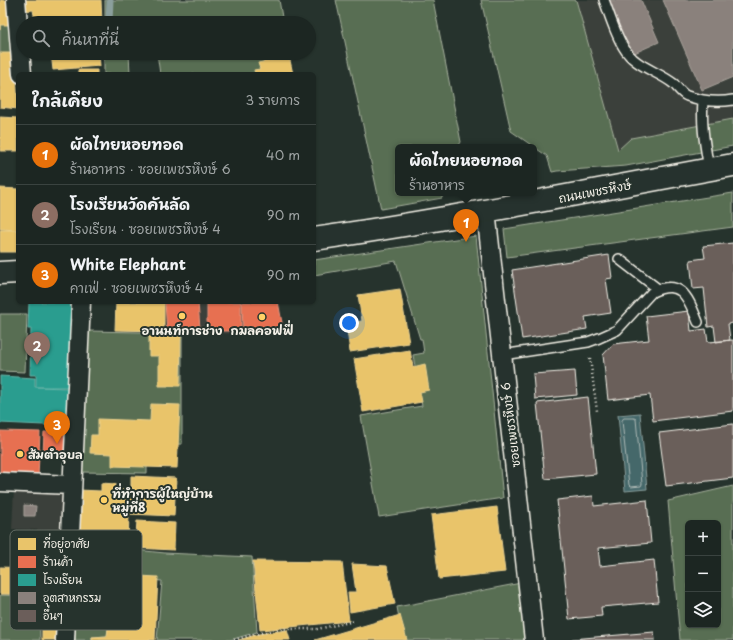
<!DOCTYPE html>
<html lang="th">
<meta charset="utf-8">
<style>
:root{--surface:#1c2622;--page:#252e2a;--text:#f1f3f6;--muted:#a0a5a5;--line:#3a4340;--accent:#bca0f2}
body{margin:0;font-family:"Playpen Sans","Playpen Sans Thai",sans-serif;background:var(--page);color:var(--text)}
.controls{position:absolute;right:12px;bottom:12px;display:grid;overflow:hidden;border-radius:6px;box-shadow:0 1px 3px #0004}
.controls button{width:36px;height:36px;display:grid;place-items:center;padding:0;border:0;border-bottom:1px solid var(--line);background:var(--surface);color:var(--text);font:20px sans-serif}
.you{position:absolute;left:349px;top:323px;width:14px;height:14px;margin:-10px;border:3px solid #fff;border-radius:50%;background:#1a73e8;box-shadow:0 0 0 6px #1a73e833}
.badge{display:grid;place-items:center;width:26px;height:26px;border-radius:50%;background:var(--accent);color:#fff;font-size:13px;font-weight:700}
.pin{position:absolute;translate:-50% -33px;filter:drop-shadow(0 1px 2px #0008)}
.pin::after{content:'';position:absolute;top:21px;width:14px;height:12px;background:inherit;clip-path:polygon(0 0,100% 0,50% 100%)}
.popup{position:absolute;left:395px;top:144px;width:142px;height:52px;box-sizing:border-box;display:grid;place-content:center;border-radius:6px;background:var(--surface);filter:drop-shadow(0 1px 3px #0005);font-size:13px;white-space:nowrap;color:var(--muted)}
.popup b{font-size:15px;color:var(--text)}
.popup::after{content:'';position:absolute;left:50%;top:100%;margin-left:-8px;border:8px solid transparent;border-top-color:var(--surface)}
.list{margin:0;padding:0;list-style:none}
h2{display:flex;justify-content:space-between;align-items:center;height:52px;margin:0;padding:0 16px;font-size:17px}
h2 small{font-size:13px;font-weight:400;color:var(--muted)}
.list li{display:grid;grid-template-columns:26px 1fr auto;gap:12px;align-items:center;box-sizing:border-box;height:60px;padding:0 16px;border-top:1px solid var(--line)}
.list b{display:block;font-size:15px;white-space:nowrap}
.list p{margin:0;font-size:13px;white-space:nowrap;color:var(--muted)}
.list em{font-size:13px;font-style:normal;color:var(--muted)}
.icon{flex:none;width:22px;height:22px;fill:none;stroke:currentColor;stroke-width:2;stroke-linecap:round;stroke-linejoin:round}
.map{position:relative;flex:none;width:733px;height:640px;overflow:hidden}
.search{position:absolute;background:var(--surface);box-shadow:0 1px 3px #0004;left:16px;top:16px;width:300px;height:44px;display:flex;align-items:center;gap:10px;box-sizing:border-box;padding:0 14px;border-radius:22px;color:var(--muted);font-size:15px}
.panel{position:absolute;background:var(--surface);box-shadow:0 1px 3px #0004;left:16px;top:72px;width:300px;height:232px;border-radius:6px}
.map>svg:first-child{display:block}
.built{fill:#3b403a}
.green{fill:#586e52;stroke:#a6b09d;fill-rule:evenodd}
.water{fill:#45686b;stroke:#8b9f9d}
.homes{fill:#e9c46a;stroke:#ecd290}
.shops{fill:#e76f51;stroke:#eb967e}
.schools{fill:#2a9d8f;stroke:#67b6aa}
.industry{fill:#8a817c;stroke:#aaa39c}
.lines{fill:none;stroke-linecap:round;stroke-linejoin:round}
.shore{stroke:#aebab6;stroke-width:1}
.stream{stroke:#8b9f9d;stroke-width:7}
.building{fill:#6b5e5a;stroke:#f4f1e8}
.service-casing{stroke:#f4f1e8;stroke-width:12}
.minor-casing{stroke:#f4f1e8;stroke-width:21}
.secondary-casing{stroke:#f4f1e8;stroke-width:25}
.path{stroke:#f4f1e8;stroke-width:2.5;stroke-dasharray:1 3;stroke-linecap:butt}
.service{stroke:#26332d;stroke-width:9}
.minor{stroke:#26332d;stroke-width:18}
.secondary{stroke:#26332d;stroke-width:22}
.poi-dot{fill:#ffd166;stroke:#26332d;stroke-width:1.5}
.labels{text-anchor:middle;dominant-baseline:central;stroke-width:4;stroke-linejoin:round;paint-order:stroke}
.street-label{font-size:12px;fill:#f4f1e8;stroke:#26332d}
.poi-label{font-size:12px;font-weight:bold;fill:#f4f1e8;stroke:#26332d}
.key{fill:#26332d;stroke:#646c65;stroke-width:1}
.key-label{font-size:11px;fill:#f4f1e8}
</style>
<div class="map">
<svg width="733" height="640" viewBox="0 0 733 640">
<rect width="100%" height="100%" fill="#26332d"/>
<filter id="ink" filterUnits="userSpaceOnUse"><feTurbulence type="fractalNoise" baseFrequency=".025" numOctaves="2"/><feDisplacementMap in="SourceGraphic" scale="8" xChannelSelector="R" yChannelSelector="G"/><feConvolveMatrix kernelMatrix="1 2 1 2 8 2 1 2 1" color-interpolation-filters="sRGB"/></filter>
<g filter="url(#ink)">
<path class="built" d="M576 0H733V129L618 150Z
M162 302H280L284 335 164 332Z
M14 490 65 492 63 531 12 529Z"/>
<path class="green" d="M105 0H279L283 23H105Z
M336 0H433L461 142 458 147H398V193H443L442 198 381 209Z
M481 0H576L618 150 631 138 733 119V146L626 166 557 171 552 172 547 156 511 131Z
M0 16H13L14 55 0 56Z
M104 53H129L130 74H104Z
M157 53H288L267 74H160Z
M733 193V227L507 257 504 229Z
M476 236 503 498 379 517 361 416 422 406 413 355 424 353 422 339H420L396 261 314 275V260Z
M0 314H27L25 372 0 371Z
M89 331 182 333V444L147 445V473L81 472Z
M733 486V640H680L668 501ZM688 523H718V625H688Z
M75 544 165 553 252 557 257 632 230 640H157L162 581 75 573Z
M521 583 527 640H403L397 607Z
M76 589 113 592 107 636 92 637V640H75Z
M0 595 39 596 40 640H0Z"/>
<path class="water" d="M640 413 647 489 625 491 618 415Z"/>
<path class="homes" d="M0 0H9L11 25H0V30Z
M20 0H101L102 23H57L56 18 35 20 33 10 21 11Z
M0 53H15L18 109 0 107Z
M51 53H99L100 66 53 70Z
M289 56 293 74H255L254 70 260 69 258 63Z
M78 70H97V74H78Z
M0 117 18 118V151H0Z
M0 188 18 189V230L0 229Z
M0 230H18V252H0Z
M400 289 409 343 350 352 346 323 362 321 358 295Z
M116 302H164V331L115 330Z
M149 336H181L180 386H159V356H149Z
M410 350 413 367 425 364 429 390 420 392 422 402 363 412 354 359Z
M151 404 180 405 177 468 112 466V454L90 453 91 435H98V419L150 421Z
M131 476 176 478 174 516 129 514 128 544 78 542 79 490 101 491V483L116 484 115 490H131Z
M497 507 505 572 439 579 431 515Z
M137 521 175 523 174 550 135 548Z
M107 549 128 551 127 571 106 570Z
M253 561 342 562 349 621 260 630Z
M352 564 387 566 395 604 350 612 348 592H356Z
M0 567 62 569 61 595 0 594Z
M83 573 158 577 155 640H92V637L107 636 113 592 81 591Z
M42 598H62V640H42Z
M400 615 407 640H315Z
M287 630 290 640H239L259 634Z"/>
<path class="shops" d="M165 302H198L200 329 167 331Z
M207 302H241V331H207Z
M242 302H278L284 333 243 331Z
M0 431 40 432 38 478 0 476Z
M44 432H71L70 456 43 455Z"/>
<path class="schools" d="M29 302H73L71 387H36V375H30L31 329H28Z
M0 376 35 378V387L68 388 66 426 0 423Z"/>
<path class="industry" d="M607 0H641L659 42 630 55Z
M663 0H733V77L702 90Z
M24 505 36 506 35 516H24Z"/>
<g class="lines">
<path class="shore" d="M624 418H634L636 419 642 484 641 486 631 487 629 485 622 421Z"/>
<path class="stream" d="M109 23 110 0"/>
</g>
<path class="building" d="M733 243V323L728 324 730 340 716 342 714 326 708 327 704 288 693 289 690 260 705 258 703 246Z
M609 255 612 278 606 279 611 313 585 317 587 329 522 339 512 270Z
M689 311 691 331 706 329 708 342 733 340V411L653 421 650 395 608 400 603 355 613 344 649 340 646 316Z
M575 371 577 395 535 399 533 374Z
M588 397 596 474 545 479 537 403Z
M733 424V478L666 486 659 433Z
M593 496 594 506 647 500 651 543 598 548 600 566 654 560 658 602 601 607 602 616 569 619 557 500Z
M654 632 655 640H572V639Z"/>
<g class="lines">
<g class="service-casing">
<path id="service" d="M604 0C610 16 615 34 624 48 635 67 658 71 674 84 678 88 682 94 687 96 702 101 717 103 733 100
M703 101C701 126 705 145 709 169
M619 259 658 289
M502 355 588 342 599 338 617 330 652 292C682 278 688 298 698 322"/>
</g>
<g class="minor-casing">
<path id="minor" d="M16 0 22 74
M486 211 534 640
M0 482 72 485
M65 640 81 302"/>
</g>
<g class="secondary-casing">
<path id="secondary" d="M314 239C454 219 594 190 733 165
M0 273 18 272"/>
</g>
<path class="path" d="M590 358 597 411
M234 640 256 634 281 629H317L355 621"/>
<use href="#service" class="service"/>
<use href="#minor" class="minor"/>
<use href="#secondary" class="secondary"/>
</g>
</g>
<g class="poi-dot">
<circle cx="182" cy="316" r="4"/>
<circle cx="262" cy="317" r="4"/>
<circle cx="20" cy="454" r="4"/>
<circle cx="104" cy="500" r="4"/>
</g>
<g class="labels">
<g class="street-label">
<text transform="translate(595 191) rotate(-11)">ถนนเพชรหึงษ์</text>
<text transform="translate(510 425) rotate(-97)">ซอยเพชรหึงษ์ 6</text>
</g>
<g class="poi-label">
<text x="182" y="330">อานนท์การช่าง</text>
<text x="262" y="330">กมลคอฟฟี่</text>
<text x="28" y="454" text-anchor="start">ส้มตำอุบล</text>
<text x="112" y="493" text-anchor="start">ที่ทำการผู้ใหญ่บ้าน<tspan x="112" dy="14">หมู่ที่8</tspan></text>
</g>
</g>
<rect x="10" y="530" width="132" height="100" rx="6" class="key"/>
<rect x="18" y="538" width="18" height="12" fill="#e9c46a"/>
<rect x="18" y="556" width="18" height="12" fill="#e76f51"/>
<rect x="18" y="574" width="18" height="12" fill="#2a9d8f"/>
<rect x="18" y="592" width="18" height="12" fill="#8a817c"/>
<rect x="18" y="610" width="18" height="12" fill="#6b5e5a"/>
<g class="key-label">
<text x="43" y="548">ที่อยู่อาศัย</text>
<text x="43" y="566">ร้านค้า</text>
<text x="43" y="584">โรงเรียน</text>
<text x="43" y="602">อุตสาหกรรม</text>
<text x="43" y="620">อื่นๆ</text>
</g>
</svg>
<div class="controls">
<button>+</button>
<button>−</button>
<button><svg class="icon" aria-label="layers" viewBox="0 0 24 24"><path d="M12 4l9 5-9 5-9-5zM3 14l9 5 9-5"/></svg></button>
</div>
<div class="you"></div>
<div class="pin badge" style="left:466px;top:242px;background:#e8710a">1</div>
<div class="popup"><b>ผัดไทยหอยทอด</b>ร้านอาหาร</div>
<div class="pin badge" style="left:37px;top:365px;background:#8d6e63">2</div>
<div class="pin badge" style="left:57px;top:444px;background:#e8710a">3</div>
<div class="search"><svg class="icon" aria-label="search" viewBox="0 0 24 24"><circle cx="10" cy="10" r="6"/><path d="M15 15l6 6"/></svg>ค้นหาที่นี่</div>
<section class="panel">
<h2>ใกล้เคียง<small>3 รายการ</small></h2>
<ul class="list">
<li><span class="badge" style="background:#e8710a">1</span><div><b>ผัดไทยหอยทอด</b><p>ร้านอาหาร · ซอยเพชรหึงษ์ 6</p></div><em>40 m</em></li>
<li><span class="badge" style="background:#8d6e63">2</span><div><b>โรงเรียนวัดคันลัด</b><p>โรงเรียน · ซอยเพชรหึงษ์ 4</p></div><em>90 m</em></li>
<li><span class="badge" style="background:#e8710a">3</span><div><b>White Elephant</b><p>คาเฟ่ · ซอยเพชรหึงษ์ 4</p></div><em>90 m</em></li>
</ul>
</section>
</div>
